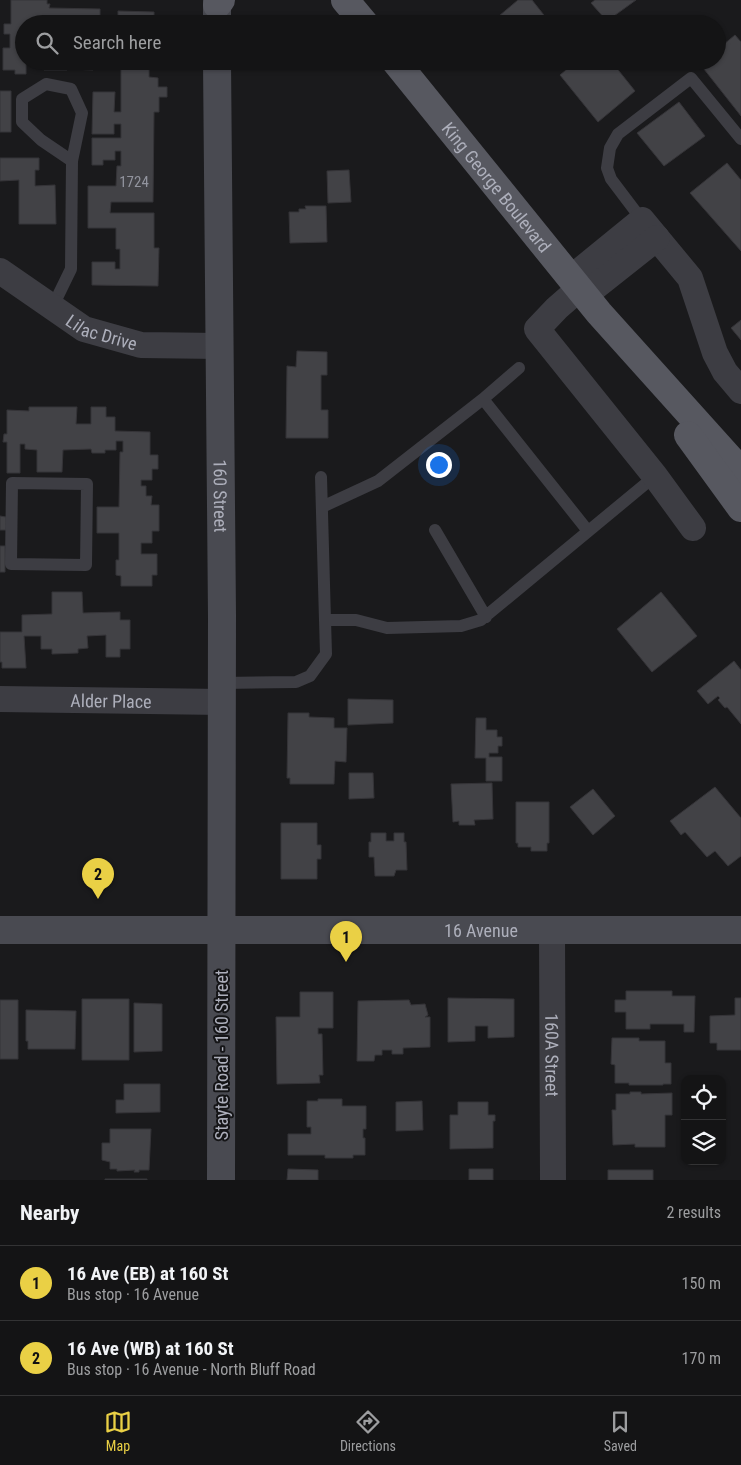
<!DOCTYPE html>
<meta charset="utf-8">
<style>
:root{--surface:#141415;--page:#1d1d1e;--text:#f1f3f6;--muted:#9d9ea0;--line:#333334;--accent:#ead045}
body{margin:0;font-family:"Roboto Condensed",sans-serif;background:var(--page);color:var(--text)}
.controls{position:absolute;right:15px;bottom:15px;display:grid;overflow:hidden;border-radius:10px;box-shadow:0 1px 4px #0004}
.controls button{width:45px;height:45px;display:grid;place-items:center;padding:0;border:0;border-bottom:1px solid var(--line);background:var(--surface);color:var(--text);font:25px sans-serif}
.you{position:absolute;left:438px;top:464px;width:18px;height:18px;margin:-12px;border:4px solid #fff;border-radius:50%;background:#1a73e8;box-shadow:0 0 0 8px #1a73e833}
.badge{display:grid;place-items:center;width:32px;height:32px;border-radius:50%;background:var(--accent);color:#111;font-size:16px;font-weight:700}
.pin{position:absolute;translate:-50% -41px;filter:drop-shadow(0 1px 2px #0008)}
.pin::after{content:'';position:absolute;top:26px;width:18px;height:15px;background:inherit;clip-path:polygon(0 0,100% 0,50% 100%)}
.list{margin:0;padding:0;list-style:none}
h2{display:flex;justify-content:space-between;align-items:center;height:65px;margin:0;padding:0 20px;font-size:21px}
h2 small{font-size:16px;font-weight:400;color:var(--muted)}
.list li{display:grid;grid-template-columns:32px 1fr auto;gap:15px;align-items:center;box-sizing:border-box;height:75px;padding:0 20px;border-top:1px solid var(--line)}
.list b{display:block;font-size:19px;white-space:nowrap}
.list p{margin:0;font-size:16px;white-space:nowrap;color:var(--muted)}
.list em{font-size:16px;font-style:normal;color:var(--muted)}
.icon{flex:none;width:28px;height:28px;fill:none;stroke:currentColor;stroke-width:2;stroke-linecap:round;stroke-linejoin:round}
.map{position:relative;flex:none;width:741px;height:1180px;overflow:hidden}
.search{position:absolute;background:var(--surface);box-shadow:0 1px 4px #0004;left:15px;right:15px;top:15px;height:55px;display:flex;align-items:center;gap:12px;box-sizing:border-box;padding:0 18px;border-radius:28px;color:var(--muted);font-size:19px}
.sheet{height:215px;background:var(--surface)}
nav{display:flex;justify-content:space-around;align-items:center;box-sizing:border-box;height:70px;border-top:1px solid var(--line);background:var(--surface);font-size:14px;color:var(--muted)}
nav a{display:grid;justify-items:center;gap:2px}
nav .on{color:var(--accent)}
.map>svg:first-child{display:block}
.building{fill:#424246;stroke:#353438}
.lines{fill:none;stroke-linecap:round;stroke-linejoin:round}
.lane{stroke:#3d3d43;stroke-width:12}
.street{stroke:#3d3d43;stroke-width:26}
.secondary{stroke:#494a51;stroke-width:28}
.primary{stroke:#575860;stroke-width:28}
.labels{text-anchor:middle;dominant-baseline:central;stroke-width:4;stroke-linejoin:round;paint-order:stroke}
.number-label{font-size:15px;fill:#92949e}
.street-label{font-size:18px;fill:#adafbb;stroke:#151517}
</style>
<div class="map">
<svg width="741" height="1180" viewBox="0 0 741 1180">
<rect width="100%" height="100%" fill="#1a1a1c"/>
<path class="building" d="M11 0H47V4H50L49 8 100 9V16H118V11L154 12V24H24V61H26V74H15V70H3V48H10V34H4V24H11Z
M518 0H532L551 24H506L499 16Z
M595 0H636L607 21 591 3Z
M735 35 741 42V116L700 64 704 61H717V50Z
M44 61H67V70H44Z
M71 61H93V70L71 69Z
M577 61H591L595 66 601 61H611L635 91 598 122 560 75Z
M121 66H149V77L158 78V87H167V97H159V112H154L153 202H111L110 213H154V248H159L158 286 92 285V262H115V269H120V249H116V228H88V186H116L117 166H121V151H115V160H103V165H92V138H121V124H114V134H92L93 92H115L114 112H121Z
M0 91H11V132H0Z
M679 102 705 136 664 166 637 133Z
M0 158H39V170H35V186L55 185 56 224H19V180L0 181Z
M727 163 741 180V251L690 193Z
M349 170 351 202 328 203 327 171Z
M305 206H326L327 242 290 243 289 212H299V209H306Z
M741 320V340L731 328Z
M297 351 327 352V375H321V410H328V438H286L287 366 296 367Z
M29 407H77L76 424H91V407H106V417H115V431L150 432V455H158V469H152V480H141V486H146V496H152L151 505H159V531H152V543H141V554H157V575H152V586H121V576L116 575V560H119V533H97V507H119L120 452H123V441H116V450H105V453H92L91 449 63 450 62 472H37V450L25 449V444H20V473H7V442H3L4 434H7V410L29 411Z
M0 516 6 517V530H0Z
M0 546H5V572H0Z
M52 592H82L83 613 120 612V620H130V649H120V657H106V635L87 636 88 648 78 649V653L52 654V649H41V636H24L26 668H2V662H0V632H22V615L52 614Z
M661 592 697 636 652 672 617 629Z
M734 661 741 670V724L727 707 725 708 718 700 720 698 718 696 708 704 697 691Z
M348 699 393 700V723L348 725Z
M288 713H309V717L334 718V728H347L346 762 335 761 334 784H290V778H287Z
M476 718H486V730H497V737H502V746H498V753H489V757H502V781H486V758H475Z
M349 773H373L374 798 349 799Z
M492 783 493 819 474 820 475 825H459V821L453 822 451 784Z
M715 787 741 818V856L728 866 715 851 707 857 685 832 681 835 670 821Z
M593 789 615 816 593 835 570 807Z
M516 802H549V843H547V851H531V847H518V843H516Z
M281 823H317V845H321V859H317V879H281Z
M371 833H386V841H394V833H404V842H406L407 870H396L394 876H375L374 857H369V842H371Z
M626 991H672V996H695L694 1032H684V1024H650V1029H626V1012H615V1000H626Z
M300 992H333V1028H318V1034H322L323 1075H319L320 1083 277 1084 276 1017H300Z
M448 998 514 999V1037L488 1038V1026H475V1041L448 1042Z
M735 998H741V1050H717V1043H710V1016L735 1015Z
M82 999H129V1060H82Z
M0 1000H18V1059H0Z
M409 1000 411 1005 425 1004 428 1015 425 1017H430V1047L403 1048V1054H392V1050H382V1055H375L374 1061H357L358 1001Z
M134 1003 162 1004V1051L134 1052Z
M26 1010 76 1011 75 1049H28V1041H26Z
M612 1038H639V1041H665V1063H671V1084H663V1085H629V1083H615V1065L611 1064Z
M124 1084H160V1112L116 1113V1100H124Z
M630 1092H641V1094L672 1093V1115H665V1147H635V1144L613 1145 612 1110H616V1094H630Z
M318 1099H342V1106H366V1129H363V1138H365V1155H353V1158H325V1155H288V1134H311V1127H307V1101H318Z
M422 1101 423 1130 396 1131V1102Z
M458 1102H488V1115H495V1121H493V1148L450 1149V1115H458Z
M110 1129H151L149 1170H139V1172H134L135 1170 117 1171V1169H110V1162L102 1160V1143H110Z
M288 1169 318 1170V1180H287Z
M469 1169H493V1180H469Z
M608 1170H653V1180H608Z
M105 1179H147V1180H105Z"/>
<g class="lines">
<path class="lane" d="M642 220 611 179 607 168 610 148 618 134 691 78 741 139
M52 308 71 269 72 161 82 113 71 89 46 84 22 99V122L41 140 72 161
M483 399 519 368
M321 477 325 620
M12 483 87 484 86 565 11 564Z
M322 507 378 481 483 399 588 531
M435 530 486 617
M222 683 296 682 310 676 326 654 325 620H356L387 628 461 626 481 620 655 476"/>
<g class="street">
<path id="s1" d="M0 271 84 329 141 345 219 346"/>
<path d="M571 278 642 220 690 278 715 353 725 372 741 391"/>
<path d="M580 288 557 308 537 329 655 476 693 528"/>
<path d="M585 295 657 238"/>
<path id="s2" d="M0 699 222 702"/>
<path id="s3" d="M552 931 553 1180"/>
</g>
<g class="secondary">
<path d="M217 0V24"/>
<path id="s4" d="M217 61 222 616 221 1180"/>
<path id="s5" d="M0 930H741"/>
</g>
<g class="primary">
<path d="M345 0 365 24"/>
<path d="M217 5 221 0"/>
<path id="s6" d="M395 61 599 313 741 471"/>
<path d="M688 435 741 508"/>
</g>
</g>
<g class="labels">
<g class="number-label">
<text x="134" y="182">1724</text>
</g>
<g class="street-label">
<text stroke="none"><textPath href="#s6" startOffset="162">King George Boulevard</textPath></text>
<text stroke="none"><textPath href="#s1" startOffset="120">Lilac Drive</textPath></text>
<text stroke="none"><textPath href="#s4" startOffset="435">160 Street</textPath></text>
<text stroke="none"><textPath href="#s2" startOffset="111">Alder Place</textPath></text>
<text stroke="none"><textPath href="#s5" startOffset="481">16 Avenue</textPath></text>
<text transform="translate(221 1055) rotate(-90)">Stayte Road - 160 Street</text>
<text stroke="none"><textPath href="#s3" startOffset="124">160A Street</textPath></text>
</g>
</g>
</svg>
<div class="controls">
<button><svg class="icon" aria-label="locate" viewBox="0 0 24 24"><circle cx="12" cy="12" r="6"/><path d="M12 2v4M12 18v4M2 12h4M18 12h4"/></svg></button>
<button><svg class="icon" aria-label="layers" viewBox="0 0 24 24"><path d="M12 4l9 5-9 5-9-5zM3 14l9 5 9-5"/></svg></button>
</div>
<div class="you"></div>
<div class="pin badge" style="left:346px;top:962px">1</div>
<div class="pin badge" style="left:98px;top:899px">2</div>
<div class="search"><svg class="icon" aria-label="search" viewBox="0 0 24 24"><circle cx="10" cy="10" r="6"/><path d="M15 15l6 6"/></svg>Search here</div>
</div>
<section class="sheet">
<h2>Nearby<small>2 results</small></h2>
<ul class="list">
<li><span class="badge">1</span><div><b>16 Ave (EB) at 160 St</b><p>Bus stop · 16 Avenue</p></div><em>150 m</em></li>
<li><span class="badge">2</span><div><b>16 Ave (WB) at 160 St</b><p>Bus stop · 16 Avenue - North Bluff Road</p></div><em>170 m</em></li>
</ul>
</section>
<nav>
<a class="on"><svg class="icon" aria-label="map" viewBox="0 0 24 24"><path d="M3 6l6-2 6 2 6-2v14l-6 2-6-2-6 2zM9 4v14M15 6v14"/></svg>Map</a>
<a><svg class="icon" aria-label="directions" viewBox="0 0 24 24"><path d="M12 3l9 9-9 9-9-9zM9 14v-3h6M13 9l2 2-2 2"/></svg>Directions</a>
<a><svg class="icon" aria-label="saved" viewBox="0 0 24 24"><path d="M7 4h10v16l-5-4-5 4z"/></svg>Saved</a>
</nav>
